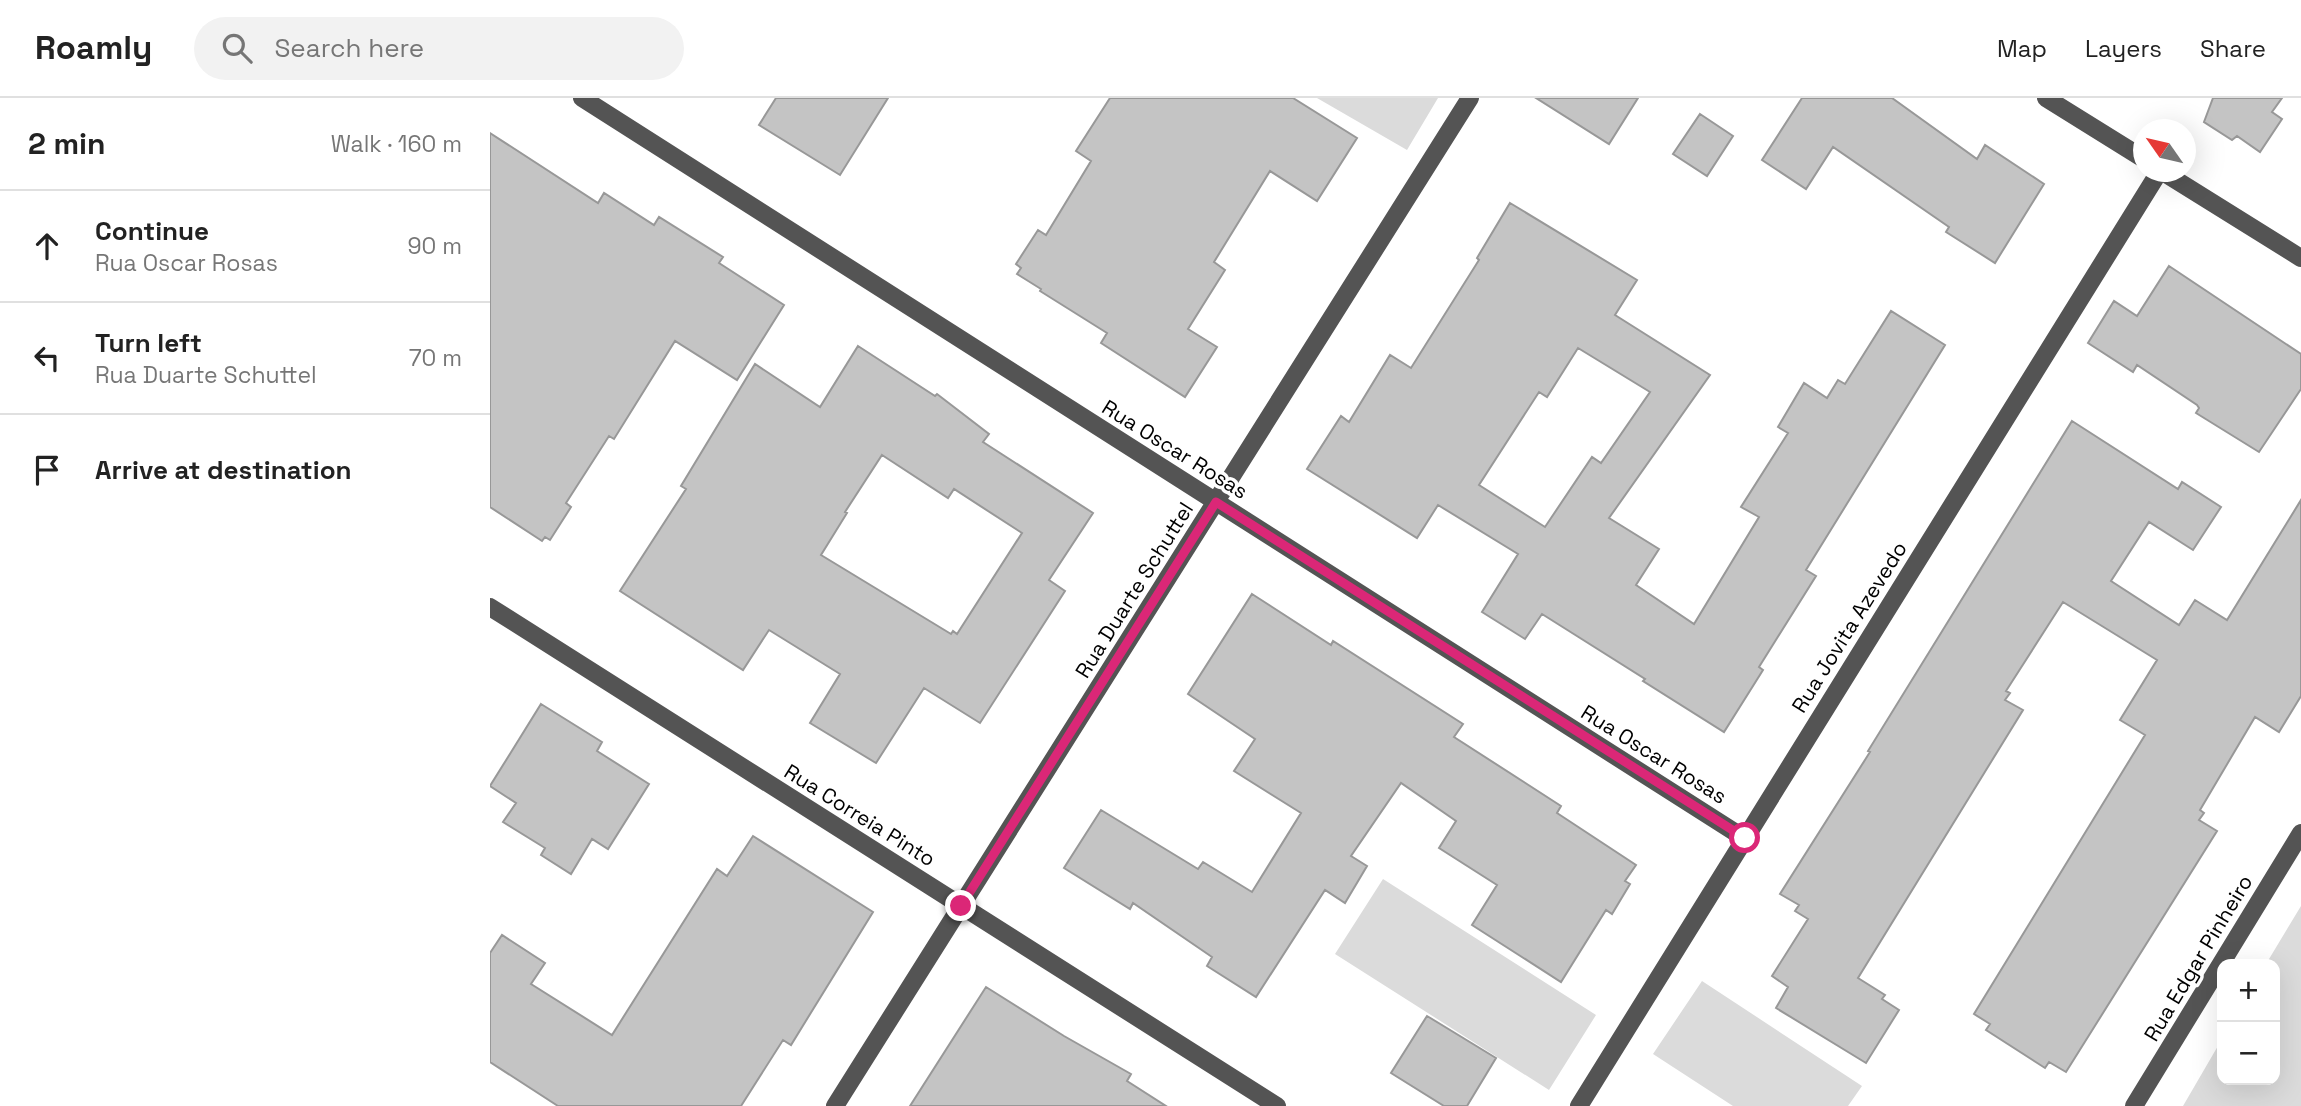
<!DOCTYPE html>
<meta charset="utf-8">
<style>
:root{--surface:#fff;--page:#f2f2f2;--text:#222;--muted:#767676;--line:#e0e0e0}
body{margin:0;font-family:"Space Grotesk",sans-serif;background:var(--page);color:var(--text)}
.controls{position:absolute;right:21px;bottom:21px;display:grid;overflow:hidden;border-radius:14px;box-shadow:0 7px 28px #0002}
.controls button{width:63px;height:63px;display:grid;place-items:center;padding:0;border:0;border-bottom:2px solid var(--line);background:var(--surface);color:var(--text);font:35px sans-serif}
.compass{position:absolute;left:1643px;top:21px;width:63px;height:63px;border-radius:50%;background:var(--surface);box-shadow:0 7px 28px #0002;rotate:304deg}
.stop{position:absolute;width:21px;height:21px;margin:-16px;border:5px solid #db2777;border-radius:50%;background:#fff}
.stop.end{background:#db2777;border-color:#fff;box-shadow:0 2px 7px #0008}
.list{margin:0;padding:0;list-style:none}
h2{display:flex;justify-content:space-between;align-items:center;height:91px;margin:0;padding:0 28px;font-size:30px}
h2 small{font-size:23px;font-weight:400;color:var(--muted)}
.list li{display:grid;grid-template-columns:46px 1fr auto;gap:21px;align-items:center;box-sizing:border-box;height:112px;padding:0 28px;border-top:2px solid var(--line)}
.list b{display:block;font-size:26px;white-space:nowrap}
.list p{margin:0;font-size:23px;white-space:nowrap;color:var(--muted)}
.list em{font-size:23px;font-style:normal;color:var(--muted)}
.icon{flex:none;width:38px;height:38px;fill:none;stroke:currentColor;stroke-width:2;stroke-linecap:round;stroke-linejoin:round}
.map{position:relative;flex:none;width:1811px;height:1008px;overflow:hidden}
header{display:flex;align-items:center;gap:42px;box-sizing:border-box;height:98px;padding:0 35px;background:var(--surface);border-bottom:2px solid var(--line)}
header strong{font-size:33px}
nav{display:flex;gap:38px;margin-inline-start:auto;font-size:24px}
.search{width:490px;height:63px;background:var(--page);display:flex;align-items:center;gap:18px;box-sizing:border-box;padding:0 24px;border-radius:38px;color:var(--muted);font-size:26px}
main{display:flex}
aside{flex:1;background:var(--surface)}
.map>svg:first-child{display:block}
.green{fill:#dbdbdb}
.building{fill:#c4c4c4;stroke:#989898;stroke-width:2;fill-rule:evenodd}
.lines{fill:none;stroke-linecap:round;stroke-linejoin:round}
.minor{stroke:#545454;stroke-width:18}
.route{stroke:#db2777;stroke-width:9}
.labels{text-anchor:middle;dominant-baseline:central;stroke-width:7;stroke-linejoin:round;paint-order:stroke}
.street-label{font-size:21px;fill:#000;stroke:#fff}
</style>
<header>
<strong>Roamly</strong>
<div class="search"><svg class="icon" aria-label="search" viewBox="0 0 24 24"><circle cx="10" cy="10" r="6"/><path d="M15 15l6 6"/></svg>Search here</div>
<nav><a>Map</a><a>Layers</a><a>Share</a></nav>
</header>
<main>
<aside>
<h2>2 min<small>Walk · 160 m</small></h2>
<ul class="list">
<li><svg class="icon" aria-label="ahead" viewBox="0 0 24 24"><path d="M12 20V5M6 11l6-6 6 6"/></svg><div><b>Continue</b><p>Rua Oscar Rosas</p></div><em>90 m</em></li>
<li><svg class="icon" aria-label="left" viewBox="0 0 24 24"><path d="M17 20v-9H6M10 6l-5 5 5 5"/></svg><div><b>Turn left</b><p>Rua Duarte Schuttel</p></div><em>70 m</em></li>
<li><svg class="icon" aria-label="arrive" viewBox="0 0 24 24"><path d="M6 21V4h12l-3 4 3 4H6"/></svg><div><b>Arrive at destination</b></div></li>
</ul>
</aside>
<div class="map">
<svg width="1811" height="1008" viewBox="0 0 1811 1008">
<rect width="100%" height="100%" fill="#fff"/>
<path class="green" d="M827 0H948L917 52Z
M893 781 1106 917 1059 992 845 856Z
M1811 808V1008H1693L1732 941V982H1785V866H1776Z
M1212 883 1372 988 1358 1008H1243L1163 956Z"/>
<path class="building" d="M286 0H398L350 77 269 27Z
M620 0H803L867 40 827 103 780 73 724 164 735 172 698 231 727 249 695 299 611 245 617 235 550 193 551 191 527 176 531 170 526 166 548 132 556 137 601 63 586 53Z
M1046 0H1148L1119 46Z
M1312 0H1402L1487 61 1495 47 1554 86 1505 165 1456 134 1459 129 1343 49 1316 91 1272 62Z
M1723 0H1792L1782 14 1792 21 1770 54 1747 38 1742 42 1714 24Z
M1210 16 1243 38 1217 78 1183 56Z
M0 35 108 105 114 95 164 127 169 119 233 159 229 165 294 207 247 282 185 243 124 341 119 338 76 405 81 409 60 442 55 439 52 443 0 409Z
M1020 105 1147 182 1125 217 1220 277 1119 420 1169 451 1146 487 1204 526 1269 419 1251 409 1298 335 1288 329 1314 285 1337 300 1348 282 1355 286 1401 213 1455 247 1316 472 1326 478 1269 569 1273 572 1234 634 1153 583 1155 581 1052 516 1035 541 992 514 1028 456 948 407 927 440 817 371 851 318 859 324 900 257 921 270 989 162 987 160ZM1088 250 1160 294 1111 365 1102 359 1055 429 989 387 1049 294 1057 299Z
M1679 168 1811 256V291L1769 354 1706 315 1709 310 1707 307 1647 267 1643 274 1598 245 1624 203 1647 218Z
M368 248 445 298 447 296 499 336 493 344 603 415 559 482 575 493 490 625 434 590 386 665 320 625 350 576 279 532 253 572 130 493 196 391 191 388 265 266 330 309ZM392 357 458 400 464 391 532 435 467 536 463 533 461 536 331 457 357 415 355 414Z
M1582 323 1688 391 1692 384 1731 409 1703 452 1659 424 1621 483 1689 527 1705 502 1737 522 1811 402V598L1789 634 1765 619 1710 712 1714 715 1709 722 1727 733 1576 974 1559 964 1555 970 1496 932 1500 926 1484 916 1655 637 1630 622 1667 562 1573 504 1516 593 1520 595 1515 602 1533 612 1368 880 1395 897 1392 901 1409 912 1376 965 1286 910 1298 889 1282 878 1318 821 1305 813 1309 807 1290 796 1380 654 1378 653Z
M762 496 841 547 843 543 973 626 964 639 1071 708 1067 715 1146 767 1135 783 1140 786 1122 816 1116 812 1071 884 982 827 1007 787 949 750 966 723 911 685 861 758 877 768 855 805 835 792 766 899 717 868 722 859 643 805 640 811 574 770 611 712 708 771 713 764 762 794 811 715 744 673 765 641 698 596Z
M51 606 112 644 107 653 159 686 118 751 102 741 81 776 51 757 55 750 13 724 26 705 0 688Z
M263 738 383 814 301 947 293 942 251 1008H68L0 964V855L12 837 55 865 41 886 122 937 227 771 237 778Z
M496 889 574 938 641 976 637 983 676 1008H420Z
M937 918 1006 960 977 1008H954L901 975Z"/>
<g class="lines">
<path class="minor" d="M92 0 1254 740
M1556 0 1654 61
M1673 74 1811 160
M0 509 787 1008
M345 1008 980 0
M1089 1008 1669 74
M1644 1008 1811 735"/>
</g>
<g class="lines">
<path class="route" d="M471 808 726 404 1255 740"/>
</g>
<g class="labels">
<g class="street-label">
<text transform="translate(685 351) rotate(32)">Rua Oscar Rosas</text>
<text transform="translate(644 492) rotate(-58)">Rua Duarte Schuttel</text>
<text transform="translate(1359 529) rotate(-58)">Rua Jovita Azevedo</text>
<text transform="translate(1164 656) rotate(32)">Rua Oscar Rosas</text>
<text transform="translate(370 717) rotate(32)">Rua Correia Pinto</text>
<text transform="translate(1708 860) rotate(-59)">Rua Edgar Pinheiro</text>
</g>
</g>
</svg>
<div class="controls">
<button>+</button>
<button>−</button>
</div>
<svg class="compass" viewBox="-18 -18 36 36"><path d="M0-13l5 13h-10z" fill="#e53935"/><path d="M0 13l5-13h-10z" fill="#767676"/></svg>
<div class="stop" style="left:1255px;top:740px"></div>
<div class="stop end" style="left:471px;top:808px"></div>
</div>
</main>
